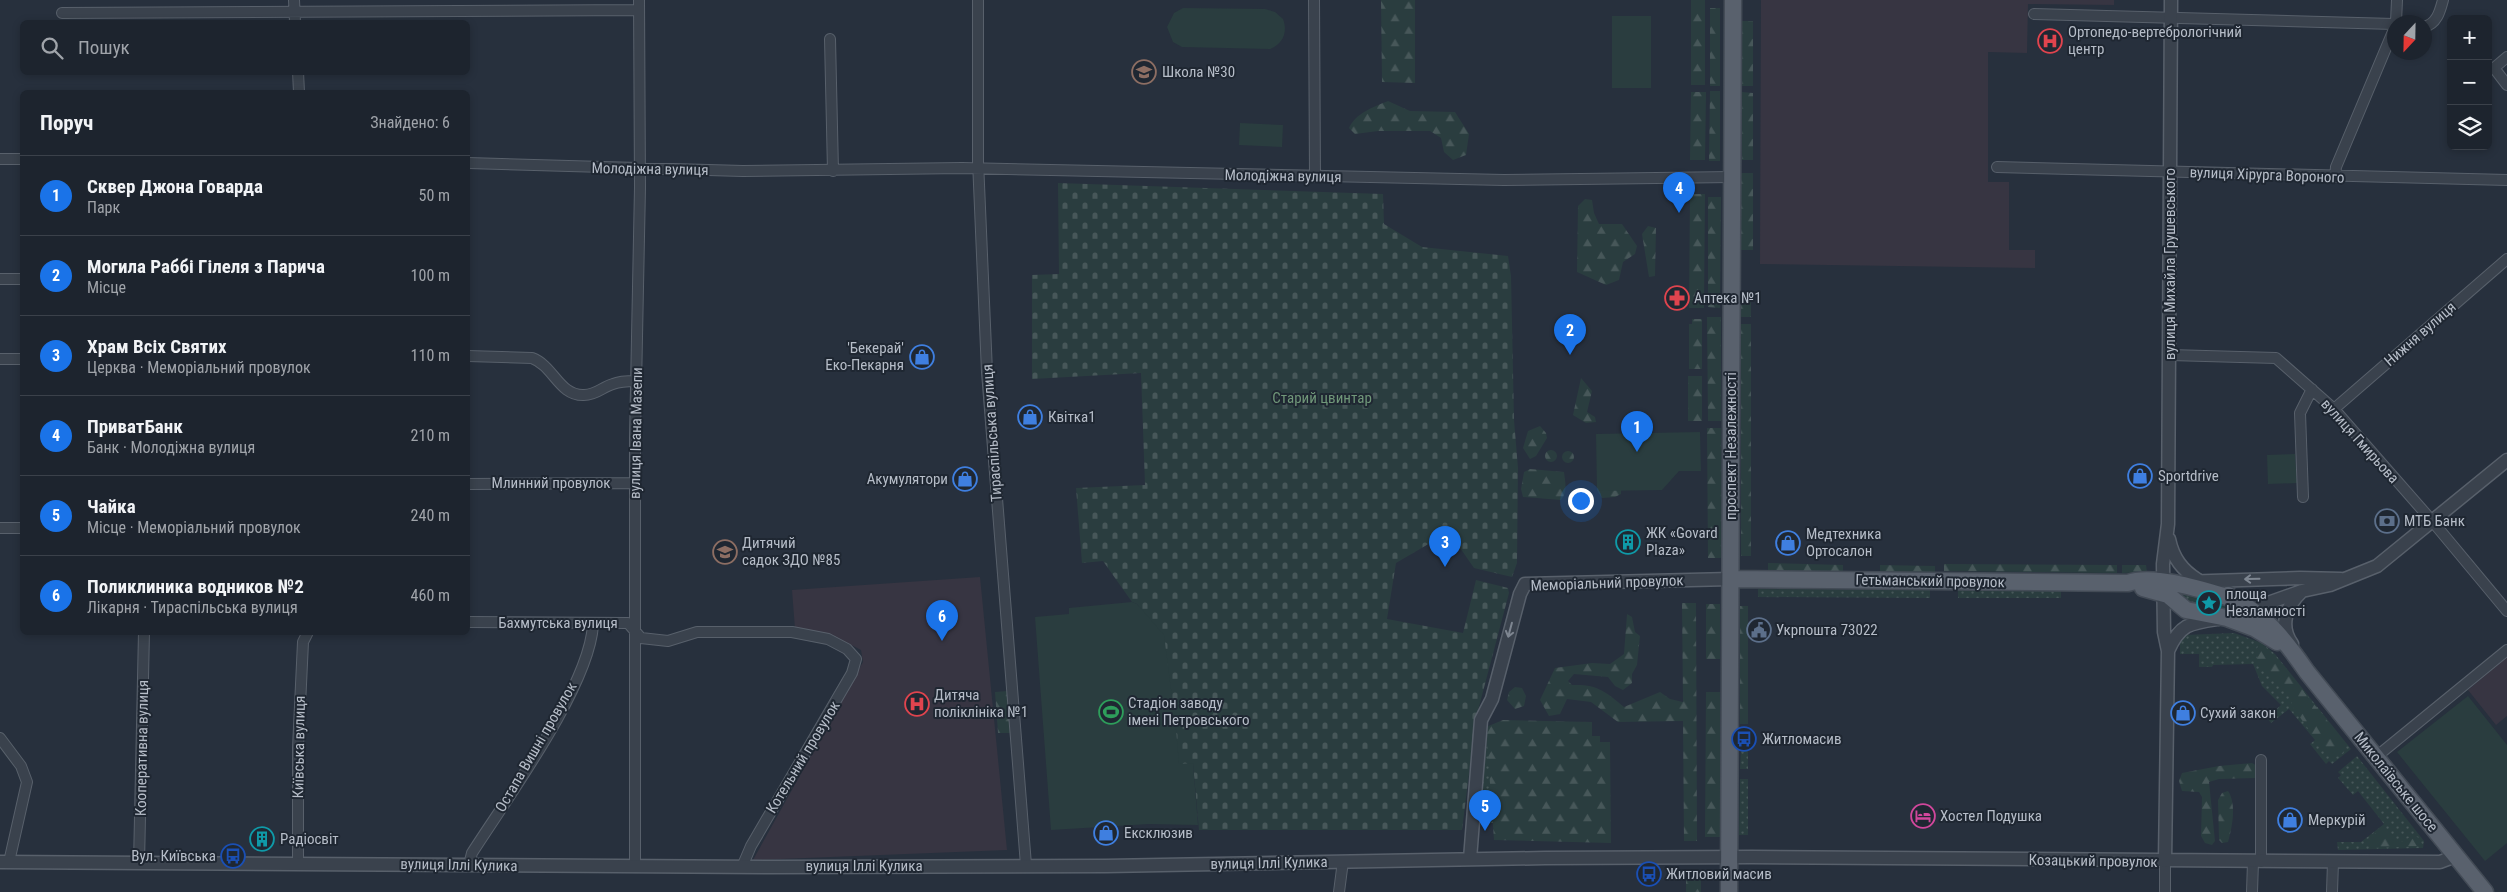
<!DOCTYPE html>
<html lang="uk">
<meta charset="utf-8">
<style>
:root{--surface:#1d242e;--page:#2a303a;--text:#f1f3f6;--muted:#a0a4aa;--line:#3b414a;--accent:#1a73e8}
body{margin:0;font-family:"Roboto Condensed",sans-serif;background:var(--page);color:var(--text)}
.controls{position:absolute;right:15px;top:15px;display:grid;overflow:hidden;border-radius:8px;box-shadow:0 2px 8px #0003}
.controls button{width:45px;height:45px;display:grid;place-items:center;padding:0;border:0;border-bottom:1px solid var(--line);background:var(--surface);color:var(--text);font:25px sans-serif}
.compass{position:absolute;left:2387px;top:15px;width:45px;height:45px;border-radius:50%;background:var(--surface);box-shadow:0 2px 8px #0003;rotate:202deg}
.you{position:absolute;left:1580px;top:500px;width:18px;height:18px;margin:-12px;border:4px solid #fff;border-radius:50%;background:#1a73e8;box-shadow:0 0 0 8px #1a73e833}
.badge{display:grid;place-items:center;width:32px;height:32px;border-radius:50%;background:var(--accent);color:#fff;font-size:16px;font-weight:700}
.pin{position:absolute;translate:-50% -41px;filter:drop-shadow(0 1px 2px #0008)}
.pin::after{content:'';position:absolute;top:26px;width:18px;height:15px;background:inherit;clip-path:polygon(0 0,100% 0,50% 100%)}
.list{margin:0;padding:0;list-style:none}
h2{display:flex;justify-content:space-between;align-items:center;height:65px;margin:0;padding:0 20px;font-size:21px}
h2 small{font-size:16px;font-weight:400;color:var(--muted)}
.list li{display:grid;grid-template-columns:32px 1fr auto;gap:15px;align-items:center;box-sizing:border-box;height:80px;padding:0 20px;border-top:1px solid var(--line)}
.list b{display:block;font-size:19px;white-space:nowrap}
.list p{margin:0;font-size:16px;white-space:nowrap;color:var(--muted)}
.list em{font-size:16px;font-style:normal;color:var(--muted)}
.icon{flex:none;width:28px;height:28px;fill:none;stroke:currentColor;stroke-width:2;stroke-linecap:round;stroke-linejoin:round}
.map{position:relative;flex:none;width:2507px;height:892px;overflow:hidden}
.search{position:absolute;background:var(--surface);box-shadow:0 2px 8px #0003;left:20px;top:20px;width:450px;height:55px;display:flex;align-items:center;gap:12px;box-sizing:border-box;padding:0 18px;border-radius:8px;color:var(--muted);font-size:19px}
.panel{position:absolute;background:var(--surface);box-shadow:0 2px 8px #0003;left:20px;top:90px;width:450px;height:545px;border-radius:8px}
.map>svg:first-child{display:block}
.medical{fill:#373542}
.grass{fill:url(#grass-dots)}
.forest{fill:url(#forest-firs)}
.cemetery{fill:url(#cemetery-stones)}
.park{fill:#2a3d3f}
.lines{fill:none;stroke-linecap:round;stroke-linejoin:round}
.minor-casing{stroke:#58606b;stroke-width:12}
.tertiary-casing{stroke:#58606b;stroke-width:15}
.primary-casing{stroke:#434b56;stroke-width:19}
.minor{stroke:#3a424d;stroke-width:10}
.tertiary{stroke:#3a424d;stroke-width:12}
.primary{stroke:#59616d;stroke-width:16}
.oneway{stroke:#7e8691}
.labels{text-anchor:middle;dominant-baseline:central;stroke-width:4;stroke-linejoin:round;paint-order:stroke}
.poi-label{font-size:15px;fill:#b6bdc8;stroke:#1f2732;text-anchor:start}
.street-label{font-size:15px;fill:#b6bdc8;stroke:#1f2732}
.park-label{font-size:15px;fill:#709779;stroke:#1f2732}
</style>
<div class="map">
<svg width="2507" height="892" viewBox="0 0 2507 892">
<defs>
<pattern id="grass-dots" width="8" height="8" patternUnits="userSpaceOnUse" patternTransform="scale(1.25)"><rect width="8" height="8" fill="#2a3d3f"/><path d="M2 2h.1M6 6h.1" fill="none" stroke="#475759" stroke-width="1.8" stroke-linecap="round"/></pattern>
<pattern id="forest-firs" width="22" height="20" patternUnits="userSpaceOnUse" patternTransform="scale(1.25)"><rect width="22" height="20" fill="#2a3d3f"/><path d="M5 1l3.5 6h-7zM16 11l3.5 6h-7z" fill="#475759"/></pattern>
<pattern id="cemetery-stones" width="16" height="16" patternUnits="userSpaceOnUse" patternTransform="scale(1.25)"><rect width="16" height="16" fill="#2a3d3f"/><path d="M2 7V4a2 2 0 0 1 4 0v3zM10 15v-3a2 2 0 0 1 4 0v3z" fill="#475759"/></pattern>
</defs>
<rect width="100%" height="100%" fill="#27303d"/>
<path class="medical" d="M1761 0H2114V5L2028 4 2027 53 1988 52V182H2009V250H2035V268L1760 264Z
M980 577 1007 850 753 860 863 662 861 650 832 635 795 629 792 590Z
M2507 657V716L2496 725 2468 690Z"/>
<path class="grass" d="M1758 589 1930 590V598L1758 597Z
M1958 590 2061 591V598H1958Z
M2182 592 2236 607 2233 612 2188 603 2180 595Z
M2234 633 2262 643 2275 654 2351 749 2332 764 2329 761 2326 764 2310 744 2315 740 2289 709 2271 723 2267 718 2281 705 2262 686 2253 664 2213 665 2212 667H2199V654H2180V640L2185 635Z
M1486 727 1495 823H1476Z
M1741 749H1748V769H1740Z
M2357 756 2424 841 2423 848 2338 850 2337 842H2361L2384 824 2358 791 2353 795 2338 778 2341 775 2338 772Z
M1740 779H1748V835H1739Z"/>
<path class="forest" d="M1381 0H1415V83L1382 82Z
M1691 0H1705V85H1691Z
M1710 8H1720V86H1710Z
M1742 21H1753V86H1742Z
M1710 91H1720V161H1709Z
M1691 92H1706L1705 160H1690Z
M1742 92 1753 93V160H1742Z
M1388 101 1410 111 1455 112 1469 134 1466 155 1453 160 1444 152 1441 138 1430 131H1378L1355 134 1349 128C1356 113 1373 107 1388 101Z
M1741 173H1753V250H1741Z
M1690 194H1705L1704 308H1689Z
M1708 197H1721L1720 308 1708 307Z
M1585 199 1592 200 1594 213 1599 224H1622L1637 246 1635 254 1623 262 1619 280 1606 285 1577 272 1578 206Z
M1648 226 1656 228 1655 276 1649 277 1642 234Z
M1741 296H1751V317H1741Z
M1707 317H1721V421H1708Z
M1692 319H1702V369H1689V324H1692Z
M1741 324H1751V556H1741Z
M1688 376H1702V421H1688Z
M1581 378 1592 391 1587 412 1595 417 1596 422 1586 423 1573 415Z
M1540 426 1546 433 1547 438 1536 456 1530 459 1523 448 1528 431Z
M1707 428H1721L1722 558H1708Z
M1545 456a6 6 0 1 1 12 0a6 6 0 1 1-12 0Z
M1562 457a6 6 0 1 1 12 0a6 6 0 1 1-12 0Z
M1530 469 1564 472C1565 481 1568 492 1561 500L1523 497 1521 489 1524 472Z
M1600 484 1621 486V494L1615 497 1602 498 1598 492Z
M1768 563 1843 565V573L1768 571Z
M1944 564 2117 565V573L1944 571Z
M1880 565 1935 566V573L1880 572Z
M2122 565H2146L2147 572 2122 573Z
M1682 603H1696L1697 841H1684L1683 721 1618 722 1591 702 1567 699 1560 714 1549 716 1540 700 1555 668 1592 663 1610 664 1624 654 1627 614 1632 617 1635 632 1640 636 1637 665 1632 674V683L1623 690 1615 686 1608 677 1574 674 1568 681 1572 685C1597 684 1605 691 1624 707L1660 692 1670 699 1683 702Z
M1706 604H1720V659H1706Z
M1740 606H1748V724H1740Z
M2259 645 2276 657 2346 744 2345 751 2339 756 2330 757 2325 752 2294 709 2289 696 2258 666 2257 648Z
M1515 687 1522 688 1526 696 1524 706 1515 709 1507 700 1509 692Z
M1008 691 1011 733H998L995 692Z
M1706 692H1720V837H1705Z
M1503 720 1592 722V736H1600V742H1610L1611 843 1494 840 1486 727Z
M2252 763 2257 766 2259 772 2255 778 2219 779 2209 782 2215 841 2212 845 2205 843 2201 836 2202 797 2199 792 2182 791 2179 781 2182 773 2219 766Z
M2228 791C2237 804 2232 828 2228 842L2222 843 2219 840 2218 800 2222 793Z
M2387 829 2391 838 2398 843C2407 841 2409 834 2420 838L2422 846 2372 848 2368 844C2371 835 2378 830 2387 829Z
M1686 878H1701V892H1686Z"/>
<path class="cemetery" d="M1058 183 1383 194 1384 224 1422 247 1508 256 1511 276 1514 420 1518 468 1517 563 1512 577 1474 568 1449 532 1396 563 1387 619 1463 633 1476 580 1508 588 1509 593 1476 718 1462 830H1199L1193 764 1179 765 1143 612 1137 604 1132 602 1103 561 1082 563 1076 488 1145 485 1141 373 1032 379V275L1059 274Z"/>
<path class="park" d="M1183 8 1265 9 1275 12 1283 19C1288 32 1283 44 1270 49L1182 47 1173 42 1167 27 1174 13Z
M1612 16H1651V88H1612Z
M1240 123 1283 125 1282 147 1239 145Z
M1700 432 1701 471H1679L1662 490 1597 491 1596 434Z
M2295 454 2297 483 2268 484 2267 455Z
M1132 602 1137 604 1164 635 1173 705H1179L1180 717 1175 718 1179 764 1193 763 1198 825 1149 824 1051 830 1035 617 1069 614V608Z
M2468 696 2507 745V843L2485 861 2397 752Z"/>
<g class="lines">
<g class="minor-casing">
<path id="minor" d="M294 0 295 22
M978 0V161L987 372 1026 865
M1314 0 1315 177
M62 13 639 10
M2034 14 2394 24
M2396 22 2397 0
M2424 27C2437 24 2440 11 2443 0
M830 39 833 171
M2507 57 2494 68 2507 85
M298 72 299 92
M0 159H22
M468 163 743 171 962 168 1504 180 1732 177
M1997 167 2507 180
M2335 177 2336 167 2394 29
M0 279H22
M2170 355 2276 358 2334 409 2433 522 2507 611
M468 356 532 358C554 366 559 396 584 395 597 395 602 387 613 384 620 381 628 381 636 381
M0 359H22
M2334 409 2507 259
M468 484 635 483
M2303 497 2300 413 2312 389
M0 528H22
M468 622 628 623 641 638 668 641 697 632H792L828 639 847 649 856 659 852 673 751 846 742 867
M0 738 21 766 27 782 9 862
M2376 757 2507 650
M2165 861V892
M2261 862V760
M139 863 144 632
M298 863V748L303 642 308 632
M469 865 472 853C507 798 589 687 593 625
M635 866V437L640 187 639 0
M1339 892 1343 861
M2252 892 2253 862
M2332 892 2333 862"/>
</g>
<g class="tertiary-casing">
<path id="tertiary" d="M2169 539C2173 558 2182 570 2198 580
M2181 582 2300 578 2341 579
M2251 609 2302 591 2330 585 2377 566 2507 460
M2292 644C2279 626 2286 606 2302 591
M2168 651C2180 624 2190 623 2218 619
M1470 859 1481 720 1492 699 1520 594 1525 584 1731 579
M2165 861 2168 651 2164 632 2163 564 2168 524 2171 0
M0 862 771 867 1106 866 1545 858 1752 857 2440 862 2456 856"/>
</g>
<g class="primary-casing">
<path id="primary" d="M1731 579 2128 583C2155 573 2209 592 2237 600
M2143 588 2168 595 2186 610 2227 618 2254 628 2277 642
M2228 595C2266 616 2283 637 2307 672L2485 892
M1729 892 1733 0"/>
</g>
<use href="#minor" class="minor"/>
<use href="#tertiary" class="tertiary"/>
<use href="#primary" class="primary"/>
</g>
<defs><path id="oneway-shaft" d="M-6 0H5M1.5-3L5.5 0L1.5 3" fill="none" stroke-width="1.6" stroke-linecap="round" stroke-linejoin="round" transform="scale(1.25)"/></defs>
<g class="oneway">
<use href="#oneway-shaft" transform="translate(2252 579) rotate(179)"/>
<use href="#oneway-shaft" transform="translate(1510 630) rotate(105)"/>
</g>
<defs>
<g id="hospital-ring" transform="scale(1.25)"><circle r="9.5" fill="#1f2732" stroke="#e0444e" stroke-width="1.5"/><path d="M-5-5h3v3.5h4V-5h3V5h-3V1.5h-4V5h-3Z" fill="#e0444e"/></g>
<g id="school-ring" transform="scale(1.25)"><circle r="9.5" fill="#1f2732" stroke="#8d6e63" stroke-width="1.5"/><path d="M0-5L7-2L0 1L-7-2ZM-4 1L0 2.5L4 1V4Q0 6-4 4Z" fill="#8d6e63"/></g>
<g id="pharmacy-ring" transform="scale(1.25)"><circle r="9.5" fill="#1f2732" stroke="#e0444e" stroke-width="1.5"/><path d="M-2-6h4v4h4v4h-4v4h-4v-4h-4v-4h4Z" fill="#e0444e"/></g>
<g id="shop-ring" transform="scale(1.25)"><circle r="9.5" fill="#1f2732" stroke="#3f7fe0" stroke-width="1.5"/><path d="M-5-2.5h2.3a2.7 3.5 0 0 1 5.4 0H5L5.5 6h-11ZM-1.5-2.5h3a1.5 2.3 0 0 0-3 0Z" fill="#3f7fe0"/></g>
<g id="bank-ring" transform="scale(1.25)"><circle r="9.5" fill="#1f2732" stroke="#5c6f8a" stroke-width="1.5"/><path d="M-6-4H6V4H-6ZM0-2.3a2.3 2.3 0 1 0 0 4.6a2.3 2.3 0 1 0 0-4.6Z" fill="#5c6f8a"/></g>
<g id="building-ring" transform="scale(1.25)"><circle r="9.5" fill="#1f2732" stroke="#0f9aa8" stroke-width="1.5"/><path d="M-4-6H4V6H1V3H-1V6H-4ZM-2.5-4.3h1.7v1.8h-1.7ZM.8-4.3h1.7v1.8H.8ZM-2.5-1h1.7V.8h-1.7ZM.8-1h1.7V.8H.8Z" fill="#0f9aa8"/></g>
<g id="sight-ring" transform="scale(1.25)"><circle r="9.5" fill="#1f2732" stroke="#0f9aa8" stroke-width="1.5"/><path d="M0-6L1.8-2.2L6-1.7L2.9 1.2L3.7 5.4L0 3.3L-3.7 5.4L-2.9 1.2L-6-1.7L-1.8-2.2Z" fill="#0f9aa8"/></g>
<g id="civic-ring" transform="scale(1.25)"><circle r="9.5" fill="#1f2732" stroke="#5c6f8a" stroke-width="1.5"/><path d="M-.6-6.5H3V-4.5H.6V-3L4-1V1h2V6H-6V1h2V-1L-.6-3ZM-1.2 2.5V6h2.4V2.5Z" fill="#5c6f8a"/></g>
<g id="stadium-ring" transform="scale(1.25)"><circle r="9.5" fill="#1f2732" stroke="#2e9e5b" stroke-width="1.5"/><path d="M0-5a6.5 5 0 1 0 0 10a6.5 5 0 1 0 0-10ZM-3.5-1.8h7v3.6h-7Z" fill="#2e9e5b"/></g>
<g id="bus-ring" transform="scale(1.25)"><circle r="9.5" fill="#1f2732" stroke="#1a4fb4" stroke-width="1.5"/><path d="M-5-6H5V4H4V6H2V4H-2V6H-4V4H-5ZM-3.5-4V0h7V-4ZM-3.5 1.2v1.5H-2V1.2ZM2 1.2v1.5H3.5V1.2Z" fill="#1a4fb4"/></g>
<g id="hotel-ring" transform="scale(1.25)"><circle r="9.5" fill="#1f2732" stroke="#d1479c" stroke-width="1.5"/><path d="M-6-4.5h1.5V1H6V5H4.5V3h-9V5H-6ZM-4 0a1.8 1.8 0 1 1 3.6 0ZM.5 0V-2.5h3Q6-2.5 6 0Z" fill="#d1479c"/></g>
</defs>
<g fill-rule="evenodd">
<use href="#hospital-ring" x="2050" y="41"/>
<use href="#school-ring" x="1144" y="72"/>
<use href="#pharmacy-ring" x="1677" y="298"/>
<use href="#shop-ring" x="922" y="357"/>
<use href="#shop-ring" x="1030" y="417"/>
<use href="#shop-ring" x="2140" y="476"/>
<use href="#shop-ring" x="965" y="479"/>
<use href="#bank-ring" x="2387" y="521"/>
<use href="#building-ring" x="1628" y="542"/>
<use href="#shop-ring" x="1788" y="543"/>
<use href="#school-ring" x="725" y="552"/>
<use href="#sight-ring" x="2209" y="603"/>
<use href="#civic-ring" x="1759" y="630"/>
<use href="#hospital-ring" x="917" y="704"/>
<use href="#stadium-ring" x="1111" y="712"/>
<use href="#shop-ring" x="2183" y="713"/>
<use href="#bus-ring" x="1744" y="739"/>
<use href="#hotel-ring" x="1923" y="816"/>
<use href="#shop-ring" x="2290" y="820"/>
<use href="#shop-ring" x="1106" y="833"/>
<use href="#building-ring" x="262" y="839"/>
<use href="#bus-ring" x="233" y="856"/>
<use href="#bus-ring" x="1649" y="874"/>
</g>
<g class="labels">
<g class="poi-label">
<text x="2068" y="32">Ортопедо-вертебрологічний<tspan x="2068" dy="17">центр</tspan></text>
<text x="1162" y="72">Школа №30</text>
<text x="1694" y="298">Аптека №1</text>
<text x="904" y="348" text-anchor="end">'Бекерай'<tspan x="904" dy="17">Еко-Пекарня</tspan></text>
<text x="1048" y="417">Квітка1</text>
<text x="2158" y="476">Sportdrive</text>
<text x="948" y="479" text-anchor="end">Акумулятори</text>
<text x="2404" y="521">МТБ Банк</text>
<text x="1646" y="533">ЖК «Govard<tspan x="1646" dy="17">Plaza»</tspan></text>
<text x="1806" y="534">Медтехника<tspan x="1806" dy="17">Ортосалон</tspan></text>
<text x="742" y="543">Дитячий<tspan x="742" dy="17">садок ЗДО №85</tspan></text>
<text x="2226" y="594">площа<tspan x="2226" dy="17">Незламності</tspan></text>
<text x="1776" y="630">Укрпошта 73022</text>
<text x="934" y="695">Дитяча<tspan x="934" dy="17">поліклініка №1</tspan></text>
<text x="1128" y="703">Стадіон заводу<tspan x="1128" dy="17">імені Петровського</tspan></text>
<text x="2200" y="713">Сухий закон</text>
<text x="1762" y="739">Житломасив</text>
<text x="1940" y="816">Хостел Подушка</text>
<text x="2308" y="820">Меркурій</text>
<text x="1124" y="833">Ексклюзив</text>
<text x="280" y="839">Радіосвіт</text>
<text x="216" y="856" text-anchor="end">Вул. Київська</text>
<text x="1666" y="874">Житловий масив</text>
</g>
<g class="street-label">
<text transform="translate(650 169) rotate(1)">Молодіжна вулиця</text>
<text transform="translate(2267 175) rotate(2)">вулиця Хірурга Вороного</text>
<text transform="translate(1283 176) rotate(1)">Молодіжна вулиця</text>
<text transform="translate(2170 264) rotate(-90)">вулиця Михайла Грушевського</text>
<text transform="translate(2420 334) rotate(-41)">Нижня вулиця</text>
<text transform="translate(636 433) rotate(-89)">вулиця Івана Мазепи</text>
<text transform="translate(992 433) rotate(-94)">Тираспільська вулиця</text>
<text transform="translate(2360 441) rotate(48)">вулиця Гмирьова</text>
<text transform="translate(1731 446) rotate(-90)">проспект Незалежності</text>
<text x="551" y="483">Млинний провулок</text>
<text transform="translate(1930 581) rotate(1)">Гетьманський провулок</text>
<text transform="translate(1607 583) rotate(-2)">Меморіальний провулок</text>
<text x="558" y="623">Бахмутська вулиця</text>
<text transform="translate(299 747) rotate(-89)">Київська вулиця</text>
<text transform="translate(536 747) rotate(-60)">Остапа Вишні провулок</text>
<text transform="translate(142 748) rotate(-89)">Кооперативна вулиця</text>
<text transform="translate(803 757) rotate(-59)">Котельний провулок</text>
<text transform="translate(2396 782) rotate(51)">Миколаївське шосе</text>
<text transform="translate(2093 861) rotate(1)">Козацький провулок</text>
<text transform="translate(1269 863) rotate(-1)">вулиця Іллі Кулика</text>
<text transform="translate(459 865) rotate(1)">вулиця Іллі Кулика</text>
<text x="864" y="866">вулиця Іллі Кулика</text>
</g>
<g class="park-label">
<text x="1322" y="398">Старий цвинтар</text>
</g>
</g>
</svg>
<div class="controls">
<button>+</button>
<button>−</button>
<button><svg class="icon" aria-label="layers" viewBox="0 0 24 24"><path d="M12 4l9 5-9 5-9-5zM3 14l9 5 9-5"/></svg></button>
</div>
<svg class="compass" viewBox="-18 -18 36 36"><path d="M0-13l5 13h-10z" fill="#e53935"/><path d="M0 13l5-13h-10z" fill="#a0a4aa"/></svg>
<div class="you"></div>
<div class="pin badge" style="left:1637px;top:452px">1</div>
<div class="pin badge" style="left:1570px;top:355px">2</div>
<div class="pin badge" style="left:1445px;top:567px">3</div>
<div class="pin badge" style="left:1679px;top:213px">4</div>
<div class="pin badge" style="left:1485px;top:831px">5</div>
<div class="pin badge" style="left:942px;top:641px">6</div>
<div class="search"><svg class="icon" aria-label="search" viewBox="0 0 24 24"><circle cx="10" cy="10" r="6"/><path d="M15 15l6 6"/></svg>Пошук</div>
<section class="panel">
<h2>Поруч<small>Знайдено: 6</small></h2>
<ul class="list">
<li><span class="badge">1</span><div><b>Сквер Джона Говарда</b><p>Парк</p></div><em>50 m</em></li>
<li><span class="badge">2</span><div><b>Могила Раббі Гілеля з Парича</b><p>Місце</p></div><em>100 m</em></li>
<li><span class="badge">3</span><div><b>Храм Всіх Святих</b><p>Церква · Меморіальний провулок</p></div><em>110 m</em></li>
<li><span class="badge">4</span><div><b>ПриватБанк</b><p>Банк · Молодіжна вулиця</p></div><em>210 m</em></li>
<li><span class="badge">5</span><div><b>Чайка</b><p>Місце · Меморіальний провулок</p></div><em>240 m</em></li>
<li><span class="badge">6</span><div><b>Поликлиника водников №2</b><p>Лікарня · Тираспільська вулиця</p></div><em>460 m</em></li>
</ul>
</section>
</div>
